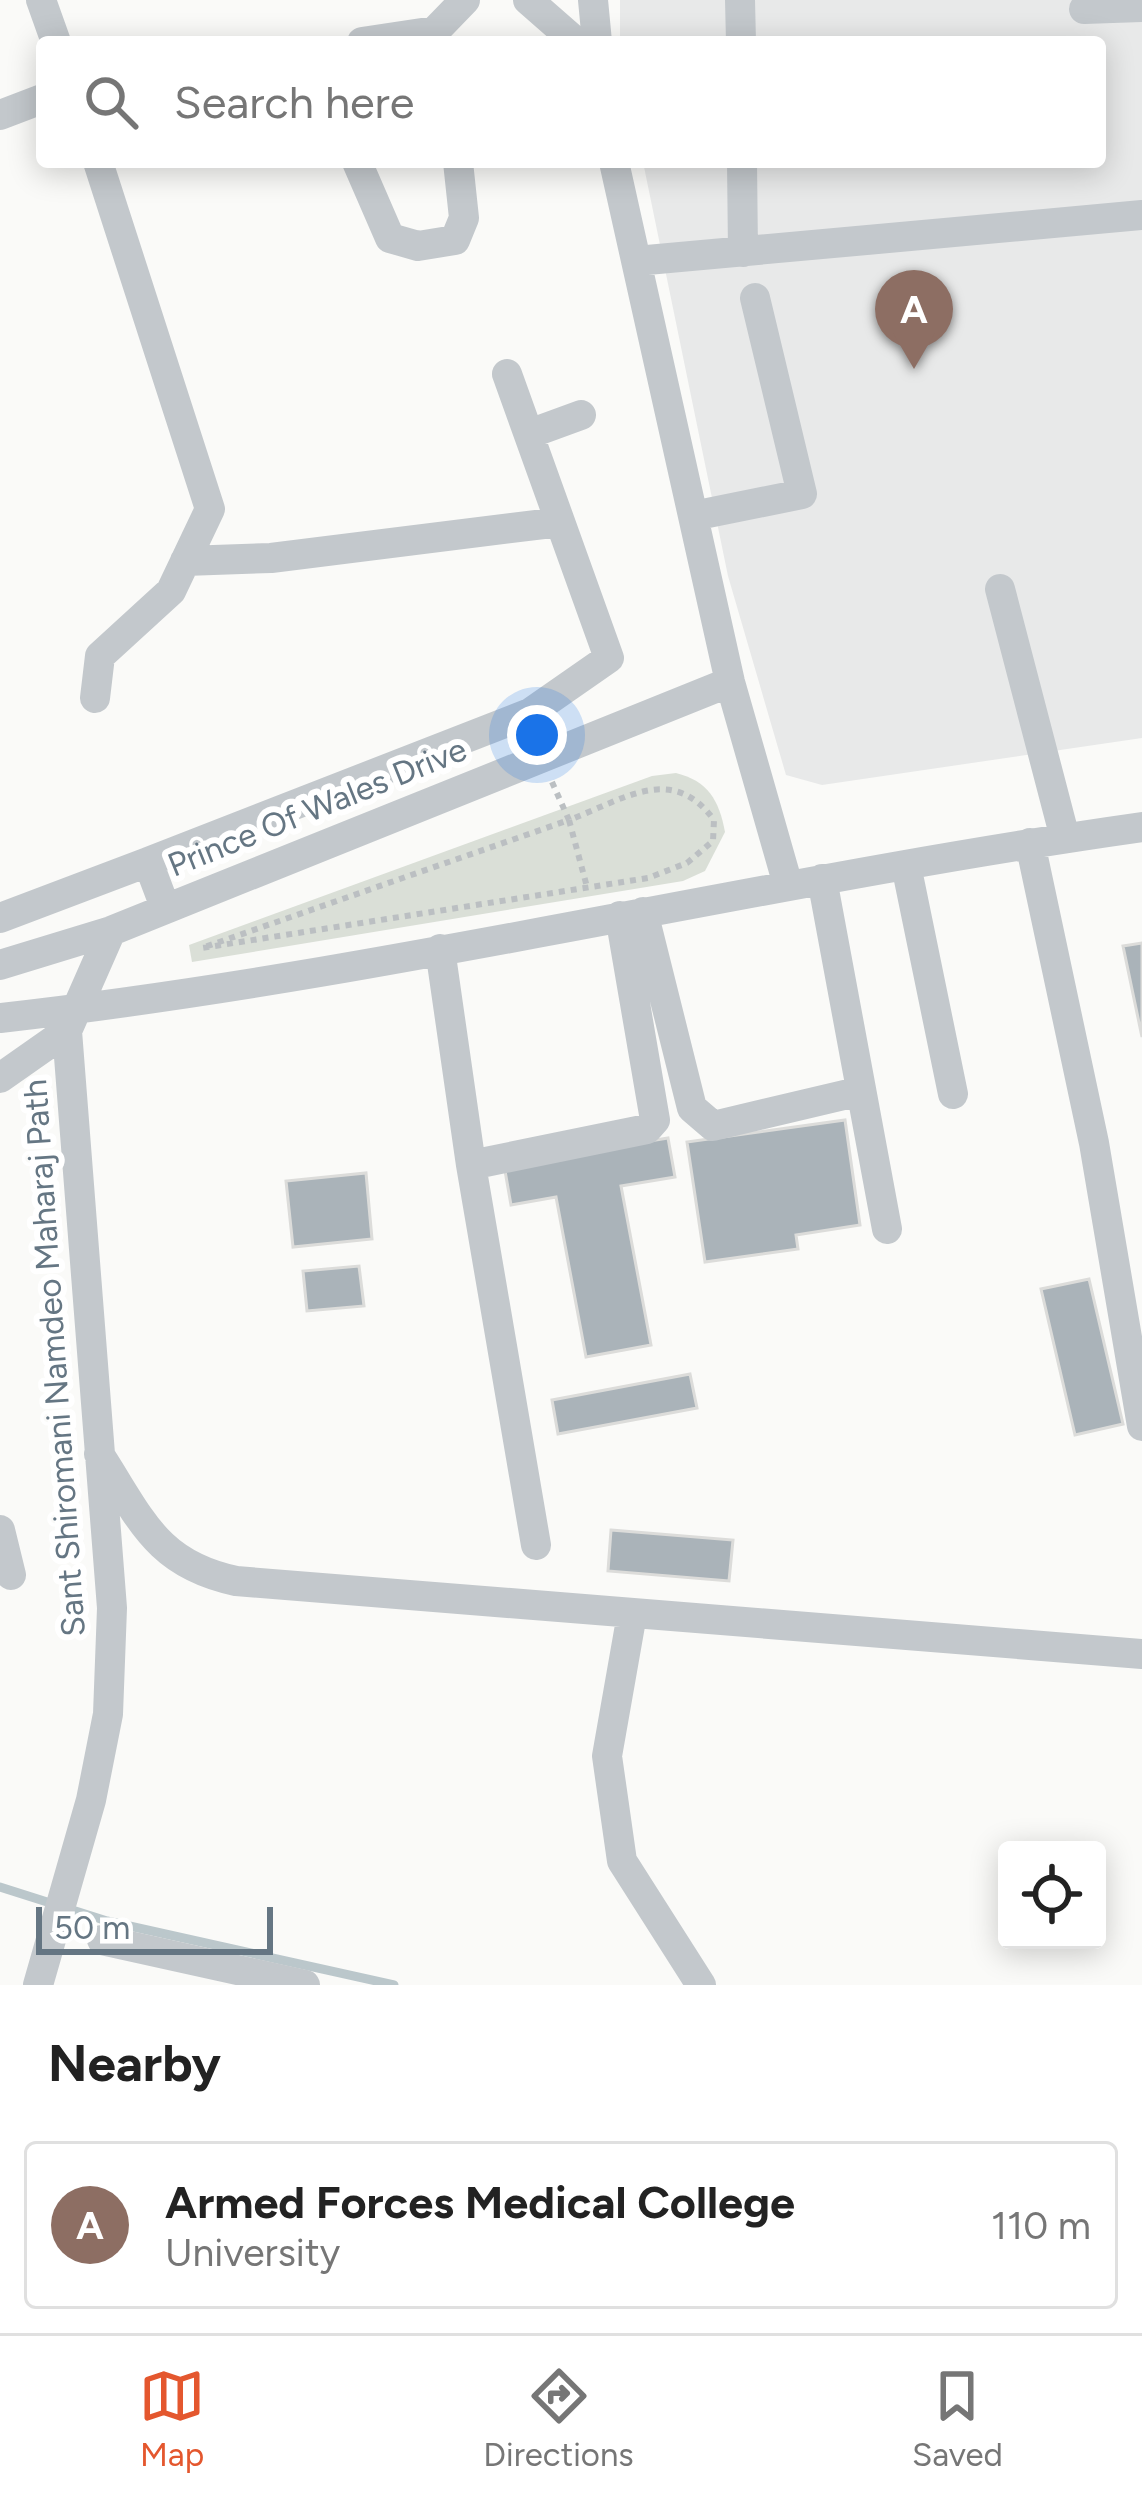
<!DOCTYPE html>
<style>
:root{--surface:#fff;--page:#f6f6f6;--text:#222;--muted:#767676;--line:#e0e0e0;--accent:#e4572e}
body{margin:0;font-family:Figtree,sans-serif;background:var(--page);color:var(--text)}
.controls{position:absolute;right:36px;bottom:36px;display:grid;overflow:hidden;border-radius:12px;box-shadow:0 6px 30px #0003}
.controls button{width:108px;height:108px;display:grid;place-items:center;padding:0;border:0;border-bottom:3px solid var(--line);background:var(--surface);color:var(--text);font:60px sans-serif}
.scale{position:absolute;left:36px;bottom:30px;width:237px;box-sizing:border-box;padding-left:12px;border:6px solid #657683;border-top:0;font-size:33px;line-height:42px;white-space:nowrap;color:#657683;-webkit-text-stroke:9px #fff;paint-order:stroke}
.you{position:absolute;left:537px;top:735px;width:42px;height:42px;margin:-30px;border:9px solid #fff;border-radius:50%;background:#1a73e8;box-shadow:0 0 0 18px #1a73e833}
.badge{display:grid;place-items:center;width:78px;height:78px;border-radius:50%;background:var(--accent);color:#fff;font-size:39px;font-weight:700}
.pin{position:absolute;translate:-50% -99px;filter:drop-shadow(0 3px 6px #0008)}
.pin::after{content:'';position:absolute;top:63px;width:42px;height:36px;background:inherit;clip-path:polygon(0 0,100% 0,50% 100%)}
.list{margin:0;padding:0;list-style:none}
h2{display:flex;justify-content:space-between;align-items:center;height:156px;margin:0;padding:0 48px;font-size:51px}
h2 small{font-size:39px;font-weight:400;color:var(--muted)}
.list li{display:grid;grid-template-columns:78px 1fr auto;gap:36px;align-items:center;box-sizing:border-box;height:168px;margin:0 24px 24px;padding:0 24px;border:3px solid var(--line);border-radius:12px}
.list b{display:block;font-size:45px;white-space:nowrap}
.list p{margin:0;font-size:39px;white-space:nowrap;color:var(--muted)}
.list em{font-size:39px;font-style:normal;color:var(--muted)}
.icon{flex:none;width:66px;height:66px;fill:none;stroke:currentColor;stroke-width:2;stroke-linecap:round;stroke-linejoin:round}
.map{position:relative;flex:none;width:1142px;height:1985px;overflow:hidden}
.search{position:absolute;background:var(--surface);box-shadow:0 6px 30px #0003;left:36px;right:36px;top:36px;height:132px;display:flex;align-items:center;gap:30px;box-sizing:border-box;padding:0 42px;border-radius:12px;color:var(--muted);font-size:45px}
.sheet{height:348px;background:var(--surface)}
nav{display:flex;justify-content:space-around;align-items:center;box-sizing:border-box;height:168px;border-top:3px solid var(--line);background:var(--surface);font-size:33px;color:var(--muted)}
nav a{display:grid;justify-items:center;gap:6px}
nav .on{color:var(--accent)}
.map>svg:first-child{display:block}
.built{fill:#e8e9e9}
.green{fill:#dadfd7}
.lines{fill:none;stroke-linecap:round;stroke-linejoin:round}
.stream{stroke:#bbc7cb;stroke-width:9}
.building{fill:#aab3b9;stroke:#dcdcda;stroke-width:3}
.path{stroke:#bbbfc2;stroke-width:6;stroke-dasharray:6 6;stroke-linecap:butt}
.minor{stroke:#c3c8cc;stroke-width:30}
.labels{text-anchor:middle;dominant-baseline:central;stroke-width:12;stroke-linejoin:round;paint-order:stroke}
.street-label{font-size:33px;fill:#657683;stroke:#fff}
</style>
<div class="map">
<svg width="1142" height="1985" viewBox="0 0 1142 1985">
<rect width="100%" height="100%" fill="#fafaf8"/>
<path class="built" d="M620 0H1142V738L822 785 786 775 728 576 643 162H1100V42H620Z"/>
<path class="green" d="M676 773C708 781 719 800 725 832L705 871 683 881 192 962 189 945 652 776Z"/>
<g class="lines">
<path class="stream" d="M0 1887 107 1921 394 1985"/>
</g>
<path class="building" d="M1142 943V1037L1123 946Z
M845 1120 860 1225 796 1235 798 1249 705 1262 687 1142Z
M668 1138 675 1177 621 1186 651 1345 586 1357 556 1197 511 1205 504 1165Z
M366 1173 372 1239 293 1247 286 1181Z
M359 1266 364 1306 307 1311 303 1271Z
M1089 1279 1123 1424 1075 1435 1041 1289Z
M690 1374 697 1408 558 1434 552 1400Z
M611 1530 733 1540 729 1581 608 1571Z"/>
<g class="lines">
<path class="path" d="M552 782 569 820C625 799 672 763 714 820L713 841 687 863 648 878 202 948 569 820 587 887"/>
<path class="minor" d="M41 0 56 42
M528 0 576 42
M593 0 597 42
M740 0 741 42
M1084 9 1142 7
M362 42 435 31 465 0
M0 115 42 99
M357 162 390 238 418 246 455 240 464 218 458 162
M614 162 730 682 788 885
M742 162 743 252
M636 261 1142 215
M529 434 581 415
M693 516 802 494 755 298
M185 561 271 558 560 522
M1000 589 1065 838
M95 698 100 656 171 591 210 509 98 162
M1030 843 1094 1143 1142 1426
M906 865 953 1094
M822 879 887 1229
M165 907 148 862 530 713 609 658 507 374
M643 912 692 1108 713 1126 861 1091
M0 918 148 862
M440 949 471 1165 647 1129 655 1120 620 916
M0 965 111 931 730 682
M0 1018C384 975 760 881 1142 827
M0 1078 67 1031
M471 1165 536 1545
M99 1454C141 1519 156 1564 236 1581L1142 1654
M0 1530 11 1575
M632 1614 607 1756 622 1861 701 1985
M102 1940 305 1985
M38 1985 91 1800 108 1714 112 1608 67 1031 111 931"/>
</g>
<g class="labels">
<g class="street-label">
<text transform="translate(317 807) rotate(-22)">Prince Of Wales Drive</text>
<text transform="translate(54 1358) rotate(-94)">Sant Shiromani Namdeo Maharaj Path</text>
</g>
</g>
</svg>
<div class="controls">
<button><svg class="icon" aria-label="locate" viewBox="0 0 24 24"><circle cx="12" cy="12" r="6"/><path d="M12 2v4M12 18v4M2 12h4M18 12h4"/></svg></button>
</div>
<div class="scale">50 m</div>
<div class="you"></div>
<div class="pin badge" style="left:914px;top:369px;background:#8d6e63">A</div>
<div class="search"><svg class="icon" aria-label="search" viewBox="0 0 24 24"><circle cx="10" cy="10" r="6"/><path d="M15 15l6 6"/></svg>Search here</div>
</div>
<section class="sheet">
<h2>Nearby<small></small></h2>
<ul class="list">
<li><span class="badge" style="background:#8d6e63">A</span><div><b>Armed Forces Medical College</b><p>University</p></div><em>110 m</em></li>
</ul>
</section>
<nav>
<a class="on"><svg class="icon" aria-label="map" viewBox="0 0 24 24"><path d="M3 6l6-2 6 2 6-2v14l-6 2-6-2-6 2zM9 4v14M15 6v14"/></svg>Map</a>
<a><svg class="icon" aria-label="directions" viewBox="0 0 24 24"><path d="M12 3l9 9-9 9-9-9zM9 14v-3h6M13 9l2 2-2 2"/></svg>Directions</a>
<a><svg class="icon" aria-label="saved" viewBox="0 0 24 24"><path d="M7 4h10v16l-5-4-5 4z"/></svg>Saved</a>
</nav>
